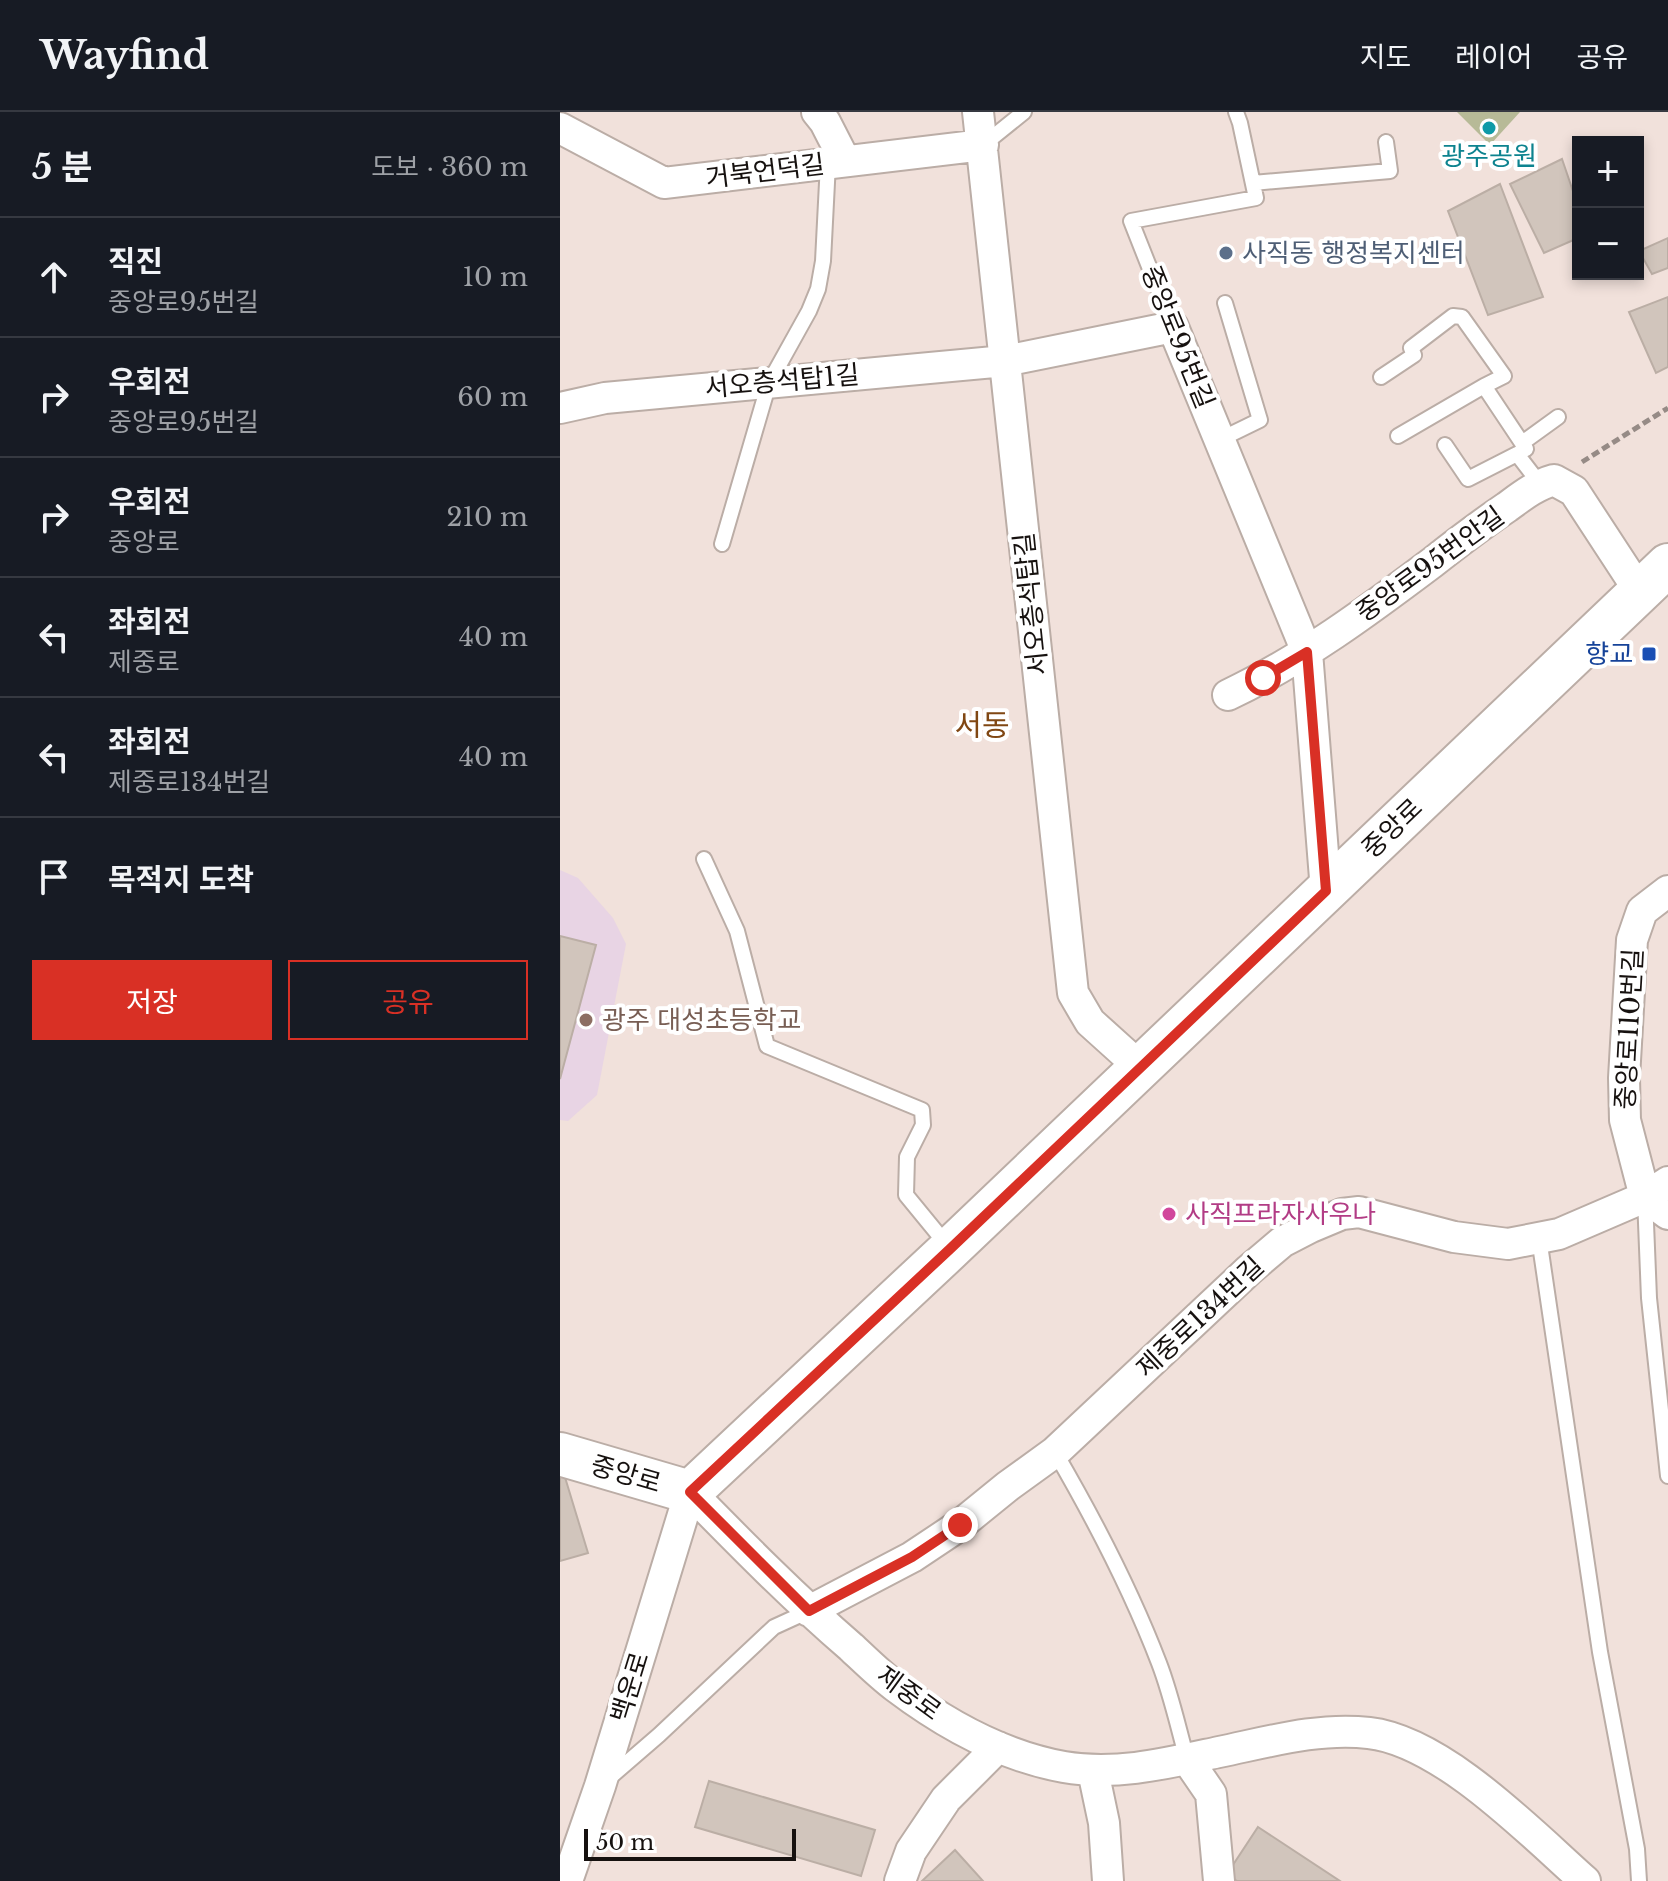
<!DOCTYPE html>
<html lang="ko">
<meta charset="utf-8">
<style>
:root{--surface:#171b24;--page:#242831;--text:#f1f3f6;--muted:#9ea1a6;--line:#363941;--accent:#d93025}
body{margin:0;font-family:"Libre Baskerville","Noto Sans KR",serif;background:var(--page);color:var(--text)}
.controls{position:absolute;right:24px;top:24px;display:grid;overflow:hidden;border-radius:0px;box-shadow:0 4px 12px #0003}
.controls button{width:72px;height:72px;display:grid;place-items:center;padding:0;border:0;border-bottom:2px solid var(--line);background:var(--surface);color:var(--text);font:40px sans-serif}
.scale{position:absolute;left:24px;bottom:20px;width:212px;box-sizing:border-box;padding-left:8px;border:4px solid #16110f;border-top:0;font-size:22px;line-height:28px;white-space:nowrap;color:#16110f;-webkit-text-stroke:6px #fff;paint-order:stroke}
.stop{position:absolute;width:24px;height:24px;margin:-18px;border:6px solid #d93025;border-radius:50%;background:#fff}
.stop.end{background:#d93025;border-color:#fff;box-shadow:0 2px 8px #0008}
.list{margin:0;padding:0;list-style:none}
h2{display:flex;justify-content:space-between;align-items:center;height:104px;margin:0;padding:0 32px;font-size:34px}
h2 small{font-size:26px;font-weight:400;color:var(--muted)}
.list li{display:grid;grid-template-columns:52px 1fr auto;gap:24px;align-items:center;box-sizing:border-box;height:120px;padding:0 32px;border-top:2px solid var(--line)}
.list b{display:block;font-size:30px;white-space:nowrap}
.list p{margin:0;font-size:26px;white-space:nowrap;color:var(--muted)}
.list em{font-size:26px;font-style:normal;color:var(--muted)}
.actions{display:flex;gap:16px;padding:24px 32px}
.actions a{flex:1;padding:18px 0;border:2px solid var(--accent);border-radius:0px;text-align:center;font-size:28px;color:var(--accent)}
.actions .main{background:var(--accent);color:#fff}
.icon{flex:none;width:44px;height:44px;fill:none;stroke:currentColor;stroke-width:2;stroke-linecap:round;stroke-linejoin:round}
.map{position:relative;flex:none;width:1108px;height:1769px;overflow:hidden}
header{display:flex;align-items:center;gap:48px;box-sizing:border-box;height:112px;padding:0 40px;background:var(--surface);border-bottom:2px solid var(--line)}
header strong{font-size:38px}
nav{display:flex;gap:44px;margin-inline-start:auto;font-size:28px}
main{display:flex}
aside{flex:1;background:var(--surface)}
.map>svg:first-child{display:block}
.education{fill:#e8d4e4}
.green{fill:#b7ba97}
.building{fill:#d1c5bc;stroke:#bbaea5;stroke-width:2}
.lines{fill:none;stroke-linecap:round;stroke-linejoin:round}
.service-casing{stroke:#bbada6;stroke-width:18}
.minor-casing{stroke:#bbada6;stroke-width:34}
.secondary-casing{stroke:#bbada6;stroke-width:46}
.path{stroke:#968b86;stroke-width:5;stroke-dasharray:8 4;stroke-linecap:butt}
.service{stroke:#fff;stroke-width:14}
.minor{stroke:#fff;stroke-width:30}
.secondary{stroke:#fff;stroke-width:42}
.route{stroke:#d93025;stroke-width:10}
.culture-dot{fill:#0f9aa8;stroke:#fff;stroke-width:3}
.service-dot{fill:#5c6f8a;stroke:#fff;stroke-width:3}
.transit-dot{fill:#1a4fb4;stroke:#fff;stroke-width:3}
.education-dot{fill:#8d6e63;stroke:#fff;stroke-width:3}
.hotel-dot{fill:#d1479c;stroke:#fff;stroke-width:3}
.labels{text-anchor:middle;dominant-baseline:central;stroke-width:8;stroke-linejoin:round;paint-order:stroke}
.culture-label{font-size:26px;fill:#0d838f;stroke:#fff}
.street-label{font-size:26px;fill:#16110f;stroke:#fff}
.service-label{font-size:26px;fill:#4e5e75;stroke:#fff;text-anchor:start}
.transit-label{font-size:26px;fill:#164399;stroke:#fff;text-anchor:end}
.education-label{font-size:26px;fill:#785e54;stroke:#fff;text-anchor:start}
.hotel-label{font-size:26px;fill:#b23c85;stroke:#fff;text-anchor:start}
.quarter-label{font-size:30px;fill:#804713;stroke:#fff}
</style>
<header>
<strong>Wayfind</strong>
<nav><a>지도</a><a>레이어</a><a>공유</a></nav>
</header>
<main>
<aside>
<h2>5 분<small>도보 · 360 m</small></h2>
<ul class="list">
<li><svg class="icon" aria-label="ahead" viewBox="0 0 24 24"><path d="M12 20V5M6 11l6-6 6 6"/></svg><div><b>직진</b><p>중앙로95번길</p></div><em>10 m</em></li>
<li><svg class="icon" aria-label="right" viewBox="0 0 24 24"><path d="M7 20v-9h11M14 6l5 5-5 5"/></svg><div><b>우회전</b><p>중앙로95번길</p></div><em>60 m</em></li>
<li><svg class="icon" aria-label="right" viewBox="0 0 24 24"><path d="M7 20v-9h11M14 6l5 5-5 5"/></svg><div><b>우회전</b><p>중앙로</p></div><em>210 m</em></li>
<li><svg class="icon" aria-label="left" viewBox="0 0 24 24"><path d="M17 20v-9H6M10 6l-5 5 5 5"/></svg><div><b>좌회전</b><p>제중로</p></div><em>40 m</em></li>
<li><svg class="icon" aria-label="left" viewBox="0 0 24 24"><path d="M17 20v-9H6M10 6l-5 5 5 5"/></svg><div><b>좌회전</b><p>제중로134번길</p></div><em>40 m</em></li>
<li><svg class="icon" aria-label="arrive" viewBox="0 0 24 24"><path d="M6 21V4h12l-3 4 3 4H6"/></svg><div><b>목적지 도착</b></div></li>
</ul>
<div class="actions"><a class="main">저장</a><a>공유</a></div>
</aside>
<div class="map">
<svg width="1108" height="1769" viewBox="0 0 1108 1769">
<rect width="100%" height="100%" fill="#f1e1db"/>
<path class="education" d="M0 758 18 766 53 806 66 832 37 983 8 1009 0 1008Z"/>
<path class="green" d="M897 0H960L930 33Z"/>
<path class="building" d="M1002 47 1018 94V126L984 141 950 72Z
M940 72 983 185 928 203 888 99Z
M1108 126V156L1092 162 1079 139Z
M1108 185V255L1096 261 1069 200Z
M0 824 36 833 0 967Z
M4 1362 28 1441 0 1449V1363Z
M149 1669 315 1718 301 1764 135 1715Z
M698 1715 780 1769H677L667 1762Z
M395 1738 423 1769H362Z"/>
<g class="lines">
<g class="service-casing">
<path id="service" d="M423 33 464 0
M693 71 830 59 826 30
M613 215 571 109 696 86 680 11 676 0
M821 265 854 243 851 236 893 204 902 205 944 264 924 274
M838 324 924 274 966 337 957 342 980 372
M659 328 700 308 665 191
M962 331 998 305
M885 333 908 367 957 342
M162 432 209 271 249 199 258 177 263 149 268 51
M144 747 177 819 207 934 362 998 363 1013 347 1045 346 1083 387 1133
M1085 1086 1089 1186 1108 1364
M979 1126 1040 1540 1077 1737 1079 1769
M495 1340C534 1407 571 1478 599 1551 611 1582 618 1615 627 1647
M48 1667 99 1623 214 1515 249 1499"/>
</g>
<g class="minor-casing">
<path id="minor" d="M257 0 265 10 285 49
M418 0 513 881 530 910 581 956
M0 16 104 71 423 33
M0 296 45 286 445 249 613 215 747 540 766 779
M668 583C742 548 808 499 873 450 897 431 922 412 947 395 962 384 976 373 994 368L1014 379 1080 480
M1108 779 1082 799 1072 828 1064 966 1065 1008 1085 1085 1108 1102
M249 1499 352 1445 400 1413 448 1374 495 1340 689 1158 722 1130 751 1115 782 1102 799 1100 894 1125 948 1132 999 1122 1085 1085 1108 1070
M627 1647 651 1682 659 1769
M533 1659 544 1711 548 1769
M7 1769 40 1674 130 1380C182 1433 234 1486 291 1535 306 1549 320 1563 336 1575 385 1612 443 1644 504 1655 557 1664 608 1651 659 1640 708 1630 759 1615 809 1621 882 1629 971 1721 1025 1769
M340 1769 351 1739 386 1687 438 1635"/>
</g>
<g class="secondary-casing">
<path id="secondary" d="M0 1342 130 1380 390 1137 1108 453"/>
</g>
<path class="path" d="M1022 350 1108 296"/>
<use href="#service" class="service"/>
<use href="#minor" class="minor"/>
<use href="#secondary" class="secondary"/>
</g>
<g class="lines">
<path class="route" d="M400 1413 352 1445 249 1499 130 1380 390 1137 766 779 747 540 703 566"/>
</g>
<circle class="culture-dot" cx="929" cy="16" r="8"/>
<circle class="service-dot" cx="666" cy="141" r="8"/>
<rect class="transit-dot" x="1081" y="534" width="16" height="16" rx="4"/>
<circle class="education-dot" cx="26" cy="908" r="8"/>
<circle class="hotel-dot" cx="609" cy="1102" r="8"/>
<g class="labels">
<g class="culture-label">
<text x="929" y="44">광주공원</text>
</g>
<g class="street-label">
<text transform="translate(205 59) rotate(-7)">거북언덕길</text>
<text transform="translate(618 225) rotate(68)">중앙로95번길</text>
<text transform="translate(222 269) rotate(-5)">서오층석탑1길</text>
<text transform="translate(870 452) rotate(-36)">중앙로95번안길</text>
<text transform="translate(471 492) rotate(-96)">서오층석탑길</text>
<text transform="translate(832 716) rotate(-44)">중앙로</text>
<text transform="translate(1069 917) rotate(-87)">중앙로110번길</text>
<text transform="translate(640 1205) rotate(-43)">제중로134번길</text>
<text transform="translate(66 1362) rotate(16)">중앙로</text>
<text transform="translate(70 1575) rotate(-73)">백운로</text>
<text transform="translate(349 1581) rotate(36)">제중로</text>
</g>
<g class="service-label">
<text x="682" y="141">사직동 행정복지센터</text>
</g>
<g class="transit-label">
<text x="1073" y="542">향교</text>
</g>
<g class="education-label">
<text x="42" y="908">광주 대성초등학교</text>
</g>
<g class="hotel-label">
<text x="625" y="1102">사직프라자사우나</text>
</g>
<g class="quarter-label">
<text x="422" y="613">서동</text>
</g>
</g>
</svg>
<div class="controls">
<button>+</button>
<button>−</button>
</div>
<div class="scale">50 m</div>
<div class="stop" style="left:703px;top:566px"></div>
<div class="stop end" style="left:400px;top:1413px"></div>
</div>
</main>
